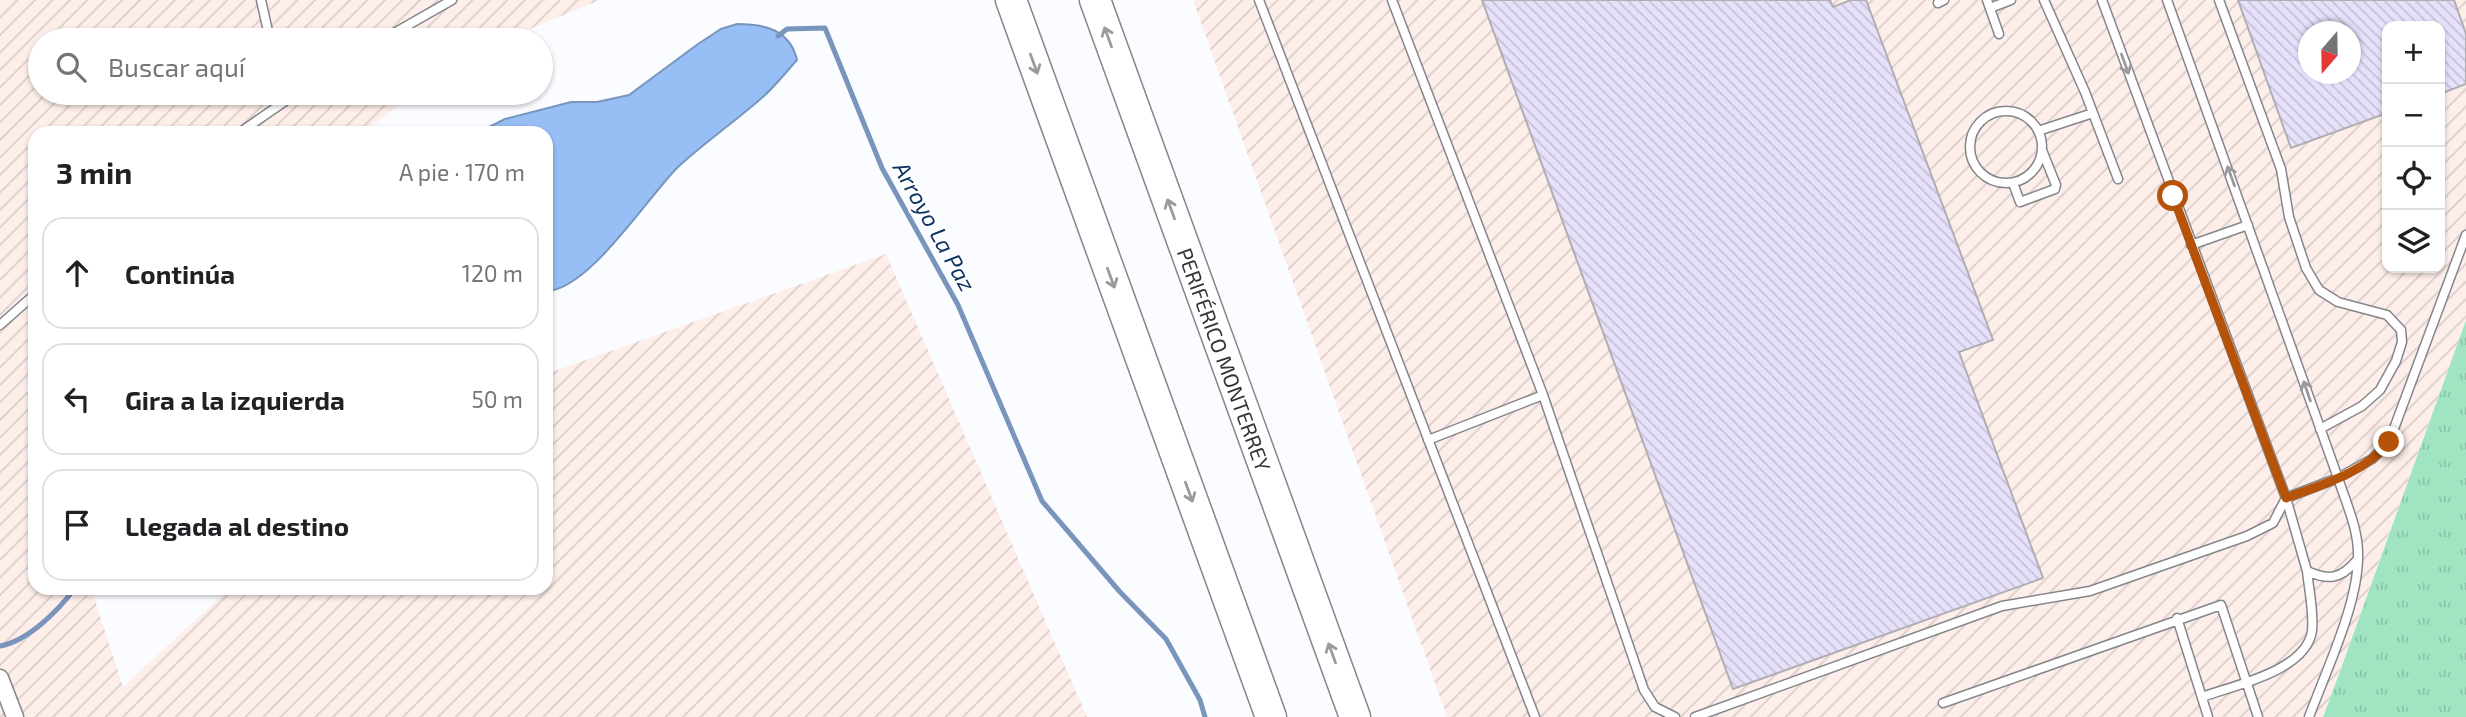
<!DOCTYPE html>
<html lang="es">
<meta charset="utf-8">
<style>
:root{--surface:#fff;--page:#f6f6f6;--text:#202124;--muted:#757577;--line:#e0e0e0}
body{margin:0;font-family:"Exo 2",sans-serif;background:var(--page);color:var(--text)}
.controls{position:absolute;right:21px;top:21px;display:grid;overflow:hidden;border-radius:14px;box-shadow:0 2px 5px #0004}
.controls button{width:63px;height:63px;display:grid;place-items:center;padding:0;border:0;border-bottom:2px solid var(--line);background:var(--surface);color:var(--text);font:35px sans-serif}
.compass{position:absolute;left:2298px;top:21px;width:63px;height:63px;border-radius:50%;background:var(--surface);box-shadow:0 2px 5px #0004;rotate:200deg}
.stop{position:absolute;width:21px;height:21px;margin:-16px;border:5px solid #b45309;border-radius:50%;background:#fff}
.stop.end{background:#b45309;border-color:#fff;box-shadow:0 2px 7px #0008}
.list{margin:0;padding:0;list-style:none}
h2{display:flex;justify-content:space-between;align-items:center;height:91px;margin:0;padding:0 28px;font-size:30px}
h2 small{font-size:23px;font-weight:400;color:var(--muted)}
.list li{display:grid;grid-template-columns:46px 1fr auto;gap:21px;align-items:center;box-sizing:border-box;height:112px;margin:0 14px 14px;padding:0 14px;border:2px solid var(--line);border-radius:21px}
.list b{display:block;font-size:26px;white-space:nowrap}
.list em{font-size:23px;font-style:normal;color:var(--muted)}
.icon{flex:none;width:38px;height:38px;fill:none;stroke:currentColor;stroke-width:2;stroke-linecap:round;stroke-linejoin:round}
.map{position:relative;flex:none;width:2466px;height:717px;overflow:hidden}
.search{position:absolute;background:var(--surface);box-shadow:0 2px 5px #0004;left:28px;top:28px;width:525px;height:77px;display:flex;align-items:center;gap:18px;box-sizing:border-box;padding:0 24px;border-radius:38px;color:var(--muted);font-size:26px}
.panel{position:absolute;background:var(--surface);box-shadow:0 2px 5px #0004;left:28px;top:126px;width:525px;height:469px;border-radius:21px}
.map>svg:first-child{display:block}
.industrial{fill:url(#industrial-furrows);fill-rule:evenodd}
.grass{fill:url(#grass-tufts)}
.water{fill:#97bef5;stroke:#7995bc;stroke-width:2}
.lines{fill:none;stroke-linecap:round;stroke-linejoin:round}
.stream{stroke:#7995bc;stroke-width:5}
.building{fill:url(#building-back-hatch);stroke:#afaeb3;stroke-width:2;fill-rule:evenodd}
.service-casing{stroke:#83868a;stroke-width:11}
.minor-casing{stroke:#83868a;stroke-width:19}
.motorway-casing{stroke:#83868a;stroke-width:33}
.service{stroke:#fff;stroke-width:8}
.minor{stroke:#fff;stroke-width:16}
.motorway{stroke:#fff;stroke-width:30}
.oneway{stroke:#9a9a9b}
.route{stroke:#b45309;stroke-width:9}
.labels{text-anchor:middle;dominant-baseline:central;stroke-width:5;stroke-linejoin:round;paint-order:stroke}
.street-label{font-size:21px;fill:#343537;stroke:#fff}
.water-label{font-size:23px;font-style:italic;fill:#0d3363;stroke:#fff}
</style>
<div class="map">
<svg width="2466" height="717" viewBox="0 0 2466 717">
<defs>
<pattern id="industrial-furrows" width="10" height="10" patternUnits="userSpaceOnUse" patternTransform="scale(1.75)"><rect width="10" height="10" fill="#feeeea"/><path d="M-1 1l2-2M0 10L10 0M9 11l2-2" fill="none" stroke="#dacdc9"/></pattern>
<pattern id="grass-tufts" width="24" height="20" patternUnits="userSpaceOnUse" patternTransform="scale(1.75)"><rect width="24" height="20" fill="#a0e4c1"/><path d="M3 7l-1-3M5 7V3M7 7l1-3M15 17l-1-3M17 17v-4M19 17l1-3" fill="none" stroke="#8ac4a6"/></pattern>
<pattern id="building-back-hatch" width="6" height="6" patternUnits="userSpaceOnUse" patternTransform="scale(1.75)"><rect width="6" height="6" fill="#e6e0fa"/><path d="M-1 5l2 2M0 0l6 6M5-1l2 2" fill="none" stroke="#c6c1d7"/></pattern>
</defs>
<rect width="100%" height="100%" fill="#fafcff"/>
<path class="industrial" d="M0 0H600L503 40H40V93H415L362 133H35V379L26 386 35 413V588H91L123 687 230 588H546V374L886 254 1087 717H0Z
M1193 0H2466V320L2323 717H1447ZM2387 26H2440V268H2387ZM2308 32H2350V74H2308Z"/>
<path class="grass" d="M2466 320V717H2323L2339 674Z"/>
<path class="water" d="M737 24C765 24 790 30 797 60 786 72 776 85 764 96 736 121 705 142 677 168 648 197 588 291 546 291V133H477L505 119 571 102H597L629 95 698 44 721 29Z"/>
<g class="lines">
<path class="stream" d="M778 36 787 29 825 28 882 168 958 305 1042 501 1120 592 1166 639 1200 700 1205 717
M0 646C28 641 58 611 75 588"/>
</g>
<path class="building" d="M1482 0H1830L1833 7 1851 0H1866L1993 340 1959 352 2043 578 1733 689Z
M2238 0H2454L2466 34V84L2440 94V26H2387V113L2291 148ZM2308 32H2350V74H2308Z"/>
<g class="lines">
<g class="service-casing">
<path id="service" d="M261 0 270 40
M1259 0 1535 717
M1392 0 1543 395 1644 690 1655 707 1675 717
M1987 0 1999 34
M2044 0 2085 92 2118 179
M2102 0 2286 498 2307 571C2329 581 2341 579 2357 560
M2167 0 2338 478 2372 459 2389 442 2466 235
M2219 0 2281 169 2289 217 2306 268 2319 290 2338 302 2387 315 2401 330 2402 342 2396 361 2380 390 2362 406 2320 429
M1938 3 1944 0
M1990 8 2011 0
M382 40 452 0
M1970 147a36 36 0 1 1 72 0a36 36 0 1 1-72 0Z
M2038 131 2093 113
M239 133 297 93
M2013 183 2020 202 2055 189 2056 185 2042 150
M2191 245 2248 225
M0 325 35 294
M1428 440 1543 395
M2177 618 2208 717
M2202 697C2235 685 2306 671 2312 631 2314 612 2309 590 2307 571
M1943 703 2221 605 2258 717
M1695 717 2002 606 2090 591 2247 536 2273 523 2286 498 2338 478C2346 503 2359 530 2358 557 2358 604 2326 671 2309 717"/>
</g>
<g class="minor-casing">
<path id="minor" d="M0 678 15 717"/>
</g>
<g class="motorway-casing">
<g id="motorway">
<path d="M1011 0 1271 717"/>
<path id="s1" d="M1095 0 1355 717"/>
</g>
</g>
<use href="#service" class="service"/>
<use href="#minor" class="minor"/>
<use href="#motorway" class="motorway"/>
</g>
<defs><path id="oneway-shaft" d="M-6 0H5M1.5-3L5.5 0L1.5 3" fill="none" stroke-width="1.6" stroke-linecap="round" stroke-linejoin="round" transform="scale(1.75)"/></defs>
<g class="oneway">
<use href="#oneway-shaft" transform="translate(1108 37) rotate(-110)"/>
<use href="#oneway-shaft" transform="translate(1034 64) rotate(70)"/>
<use href="#oneway-shaft" transform="translate(2125 64) rotate(70)"/>
<use href="#oneway-shaft" transform="translate(2231 176) rotate(-110)"/>
<use href="#oneway-shaft" transform="translate(1171 209) rotate(-110)"/>
<use href="#oneway-shaft" transform="translate(1111 278) rotate(70)"/>
<use href="#oneway-shaft" transform="translate(2307 391) rotate(-109)"/>
<use href="#oneway-shaft" transform="translate(1189 492) rotate(70)"/>
<use href="#oneway-shaft" transform="translate(1332 653) rotate(-110)"/>
</g>
<g class="lines">
<path class="route" d="M2173 196 2286 498C2321 485 2365 473 2389 442"/>
</g>
<g class="labels">
<g class="street-label">
<text stroke="none"><textPath href="#s1" startOffset="382">PERIFÉRICO MONTERREY</textPath></text>
</g>
<g class="water-label">
<text transform="translate(935 226) rotate(61)">Arroyo La Paz</text>
</g>
</g>
</svg>
<div class="controls">
<button>+</button>
<button>−</button>
<button><svg class="icon" aria-label="locate" viewBox="0 0 24 24"><circle cx="12" cy="12" r="6"/><path d="M12 2v4M12 18v4M2 12h4M18 12h4"/></svg></button>
<button><svg class="icon" aria-label="layers" viewBox="0 0 24 24"><path d="M12 4l9 5-9 5-9-5zM3 14l9 5 9-5"/></svg></button>
</div>
<svg class="compass" viewBox="-18 -18 36 36"><path d="M0-13l5 13h-10z" fill="#e53935"/><path d="M0 13l5-13h-10z" fill="#757577"/></svg>
<div class="stop" style="left:2173px;top:196px"></div>
<div class="stop end" style="left:2389px;top:442px"></div>
<div class="search"><svg class="icon" aria-label="search" viewBox="0 0 24 24"><circle cx="10" cy="10" r="6"/><path d="M15 15l6 6"/></svg>Buscar aquí</div>
<section class="panel">
<h2>3 min<small>A pie · 170 m</small></h2>
<ul class="list">
<li><svg class="icon" aria-label="ahead" viewBox="0 0 24 24"><path d="M12 20V5M6 11l6-6 6 6"/></svg><div><b>Continúa</b></div><em>120 m</em></li>
<li><svg class="icon" aria-label="left" viewBox="0 0 24 24"><path d="M17 20v-9H6M10 6l-5 5 5 5"/></svg><div><b>Gira a la izquierda</b></div><em>50 m</em></li>
<li><svg class="icon" aria-label="arrive" viewBox="0 0 24 24"><path d="M6 21V4h12l-3 4 3 4H6"/></svg><div><b>Llegada al destino</b></div></li>
</ul>
</section>
</div>
